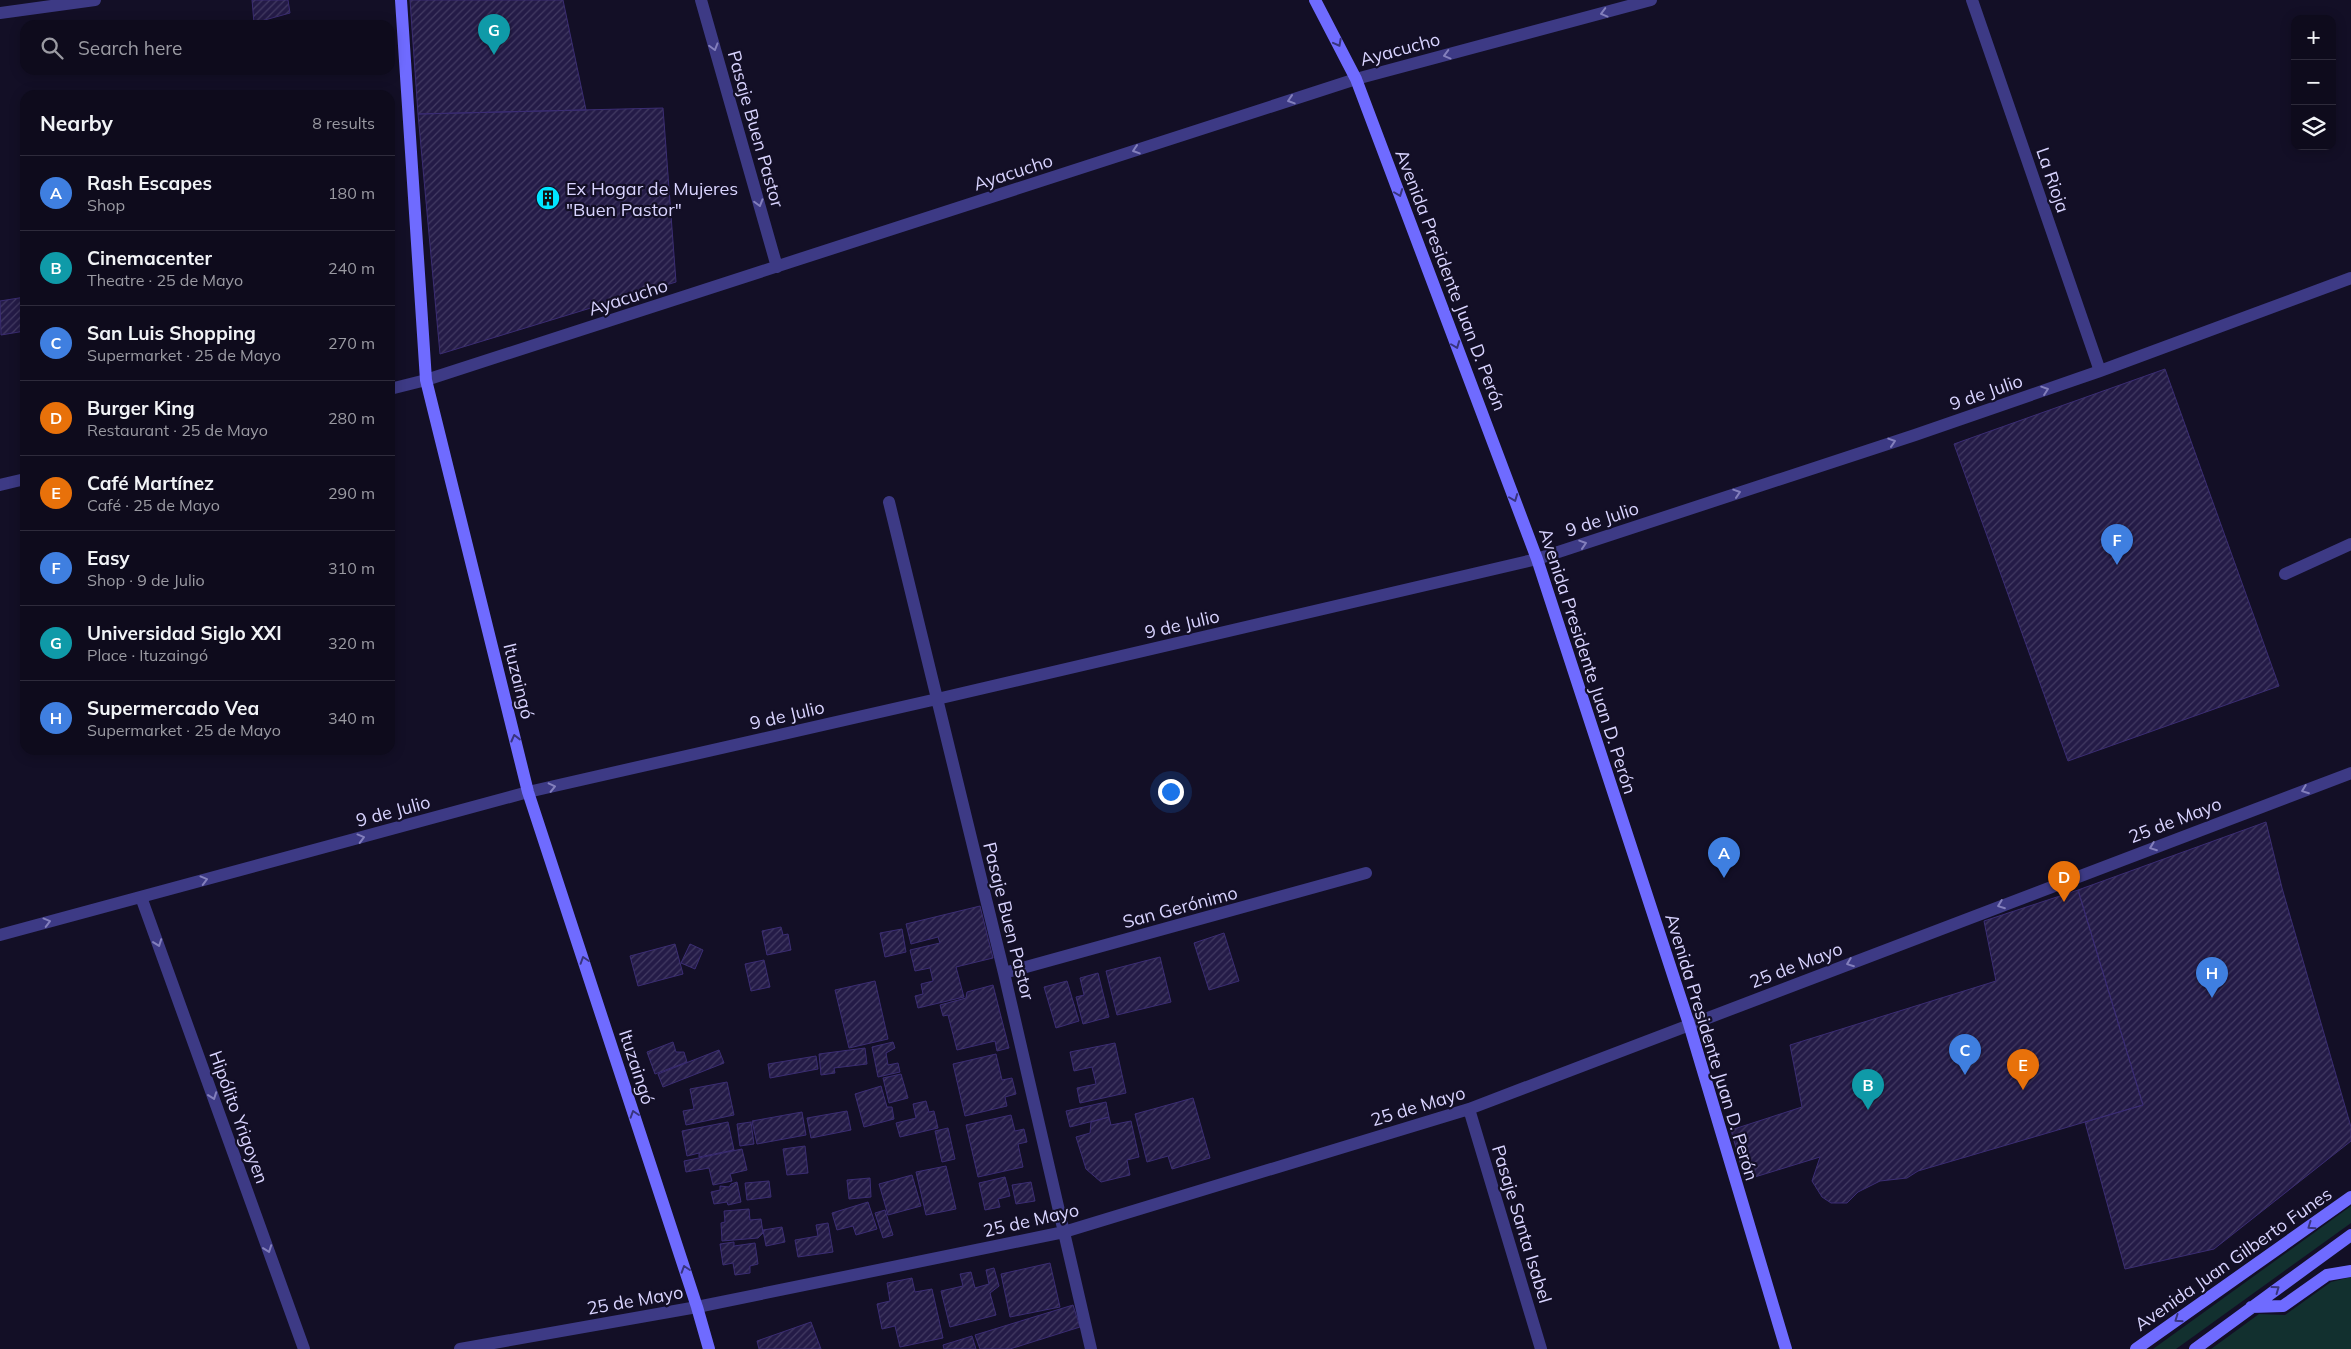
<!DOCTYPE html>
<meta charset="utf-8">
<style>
:root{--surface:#0e0b1c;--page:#171425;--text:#f1f3f6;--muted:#9b9ba3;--line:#2e2b3b;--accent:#7c3aed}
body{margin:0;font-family:Mulish,sans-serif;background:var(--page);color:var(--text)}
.controls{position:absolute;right:15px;top:15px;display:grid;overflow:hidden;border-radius:10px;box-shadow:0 2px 12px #0003}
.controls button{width:45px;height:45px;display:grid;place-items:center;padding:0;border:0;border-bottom:1px solid var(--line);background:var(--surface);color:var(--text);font:25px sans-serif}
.you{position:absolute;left:1170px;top:791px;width:18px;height:18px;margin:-12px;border:4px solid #fff;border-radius:50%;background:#1a73e8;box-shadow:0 0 0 8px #1a73e833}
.badge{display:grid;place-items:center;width:32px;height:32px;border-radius:50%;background:var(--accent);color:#fff;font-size:16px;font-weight:700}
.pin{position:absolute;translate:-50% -41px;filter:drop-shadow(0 1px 2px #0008)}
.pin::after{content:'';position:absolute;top:26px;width:18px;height:15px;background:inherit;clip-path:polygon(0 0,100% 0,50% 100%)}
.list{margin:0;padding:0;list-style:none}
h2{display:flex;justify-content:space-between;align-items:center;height:65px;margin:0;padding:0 20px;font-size:21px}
h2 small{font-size:16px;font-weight:400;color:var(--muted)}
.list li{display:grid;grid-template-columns:32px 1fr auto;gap:15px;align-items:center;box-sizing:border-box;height:75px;padding:0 20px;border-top:1px solid var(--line)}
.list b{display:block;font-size:19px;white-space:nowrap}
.list p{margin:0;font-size:16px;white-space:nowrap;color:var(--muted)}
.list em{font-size:16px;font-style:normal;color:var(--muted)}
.icon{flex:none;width:28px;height:28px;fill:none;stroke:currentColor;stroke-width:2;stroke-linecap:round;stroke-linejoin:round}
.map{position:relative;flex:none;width:2351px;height:1349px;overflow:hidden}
.search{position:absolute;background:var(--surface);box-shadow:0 2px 12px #0003;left:20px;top:20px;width:375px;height:55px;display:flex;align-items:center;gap:12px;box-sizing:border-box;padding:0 18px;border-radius:15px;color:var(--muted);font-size:19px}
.panel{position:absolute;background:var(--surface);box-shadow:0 2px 12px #0003;left:20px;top:90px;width:375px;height:665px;border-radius:15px}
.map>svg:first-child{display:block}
.green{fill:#12302f}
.building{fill:url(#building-hatch);stroke:#3b2d73}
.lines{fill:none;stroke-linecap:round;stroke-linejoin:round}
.street{stroke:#3d3a85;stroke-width:12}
.secondary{stroke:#6f6bff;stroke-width:12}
.oneway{stroke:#837fbc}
.oneway2{stroke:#38347d}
.labels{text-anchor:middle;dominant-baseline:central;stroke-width:4.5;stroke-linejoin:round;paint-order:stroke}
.street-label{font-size:18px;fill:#d9d4ff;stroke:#130f26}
.poi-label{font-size:18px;fill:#d9d4ff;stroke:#130f26;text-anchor:start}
</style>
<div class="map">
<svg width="2351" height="1349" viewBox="0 0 2351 1349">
<defs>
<pattern id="building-hatch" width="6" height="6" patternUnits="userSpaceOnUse" patternTransform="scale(1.25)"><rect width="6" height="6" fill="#241b47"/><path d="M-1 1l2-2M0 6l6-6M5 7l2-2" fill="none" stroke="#433b63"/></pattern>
</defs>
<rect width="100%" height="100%" fill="#130f26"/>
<path class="green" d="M2351 1206V1223L2176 1349H2153Z
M2351 1277V1349H2211L2259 1314 2285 1315 2331 1282Z"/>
<path class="building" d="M252 0H288L290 13 254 23Z
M410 0H563L586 110 418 114Z
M663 108 676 282 440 354 418 114Z
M25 297V331L1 335 0 301Z
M2165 369 2279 686 2068 761 1954 444Z
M2266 822 2282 888 2351 1127V1141L2214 1249 2125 1269 2085 1122 2143 1105 2078 890Z
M2078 890 2143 1105 1918 1171 1907 1178 1880 1181 1858 1192 1847 1203H1831L1822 1197 1812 1181 1820 1157 1745 1180 1731 1130 1802 1107 1790 1045 1996 981 1984 921Z
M980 906 993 958 956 967 964 997 918 1008 915 996 923 994 921 984 933 981 930 968 915 971 910 950 940 943 938 937 911 944 906 924Z
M781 927 783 935 788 934 791 950 767 955 762 931Z
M902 929 906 952 885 957 880 933Z
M1224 933 1239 981 1209 990 1194 943Z
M675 944 683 974 638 986 630 956Z
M690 944 703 950 695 969 681 963Z
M1160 957 1171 1002 1117 1015 1106 971Z
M764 960 770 987 751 991 745 964Z
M1098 973 1109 1017 1083 1024 1076 997 1084 995 1080 978Z
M875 981 888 1039 849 1048 835 990Z
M1067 981 1079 1021 1056 1028 1044 987Z
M993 985 1009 1048 997 1051 995 1041 957 1050 948 1015 943 1016 940 1005 966 998 967 992Z
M673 1042 676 1052H684L687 1062 655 1074 647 1052Z
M893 1042 895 1048 886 1053 888 1065 898 1063 900 1072 878 1077 872 1047Z
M1115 1043 1126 1093 1080 1103 1077 1088 1096 1084 1092 1067 1074 1071 1070 1052Z
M865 1048 867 1064 834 1068 835 1073 821 1075 819 1054Z
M719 1050 724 1063 663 1087 658 1074Z
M996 1054 1002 1080 1012 1078 1016 1094 1005 1097 1007 1106 965 1116 953 1064Z
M816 1056 818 1069 770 1078 768 1064Z
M901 1074 908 1098 889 1103 883 1078Z
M727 1082 734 1115 686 1125 683 1111 694 1109 690 1089Z
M881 1086 887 1107H892L894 1119 864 1127 855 1094Z
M1193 1098 1210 1158 1172 1169 1168 1156 1147 1162 1135 1114Z
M926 1101 929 1112 934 1111 938 1128 900 1137 896 1123 916 1118 913 1104Z
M1106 1102 1109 1117 1070 1127 1066 1111Z
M847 1111 851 1130 811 1138 807 1118Z
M802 1112 806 1135 757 1144 752 1121Z
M1011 1115 1015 1131 1024 1129 1027 1142 1018 1144 1023 1167 978 1177 966 1125Z
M1109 1117 1111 1125 1131 1121 1139 1157 1127 1160 1130 1175 1101 1182 1086 1169 1076 1137 1090 1133 1091 1122Z
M728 1122 734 1150 699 1157V1153L687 1156 682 1131Z
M751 1122 754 1144 740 1146 737 1124Z
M948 1128 955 1159 942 1162 935 1131Z
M805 1146 808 1173 787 1175 783 1149Z
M742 1149 747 1170 730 1174 732 1181 713 1185 709 1168 686 1172 684 1161Z
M946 1166 956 1209 926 1215 916 1172Z
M912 1175 921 1206 888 1215 879 1184Z
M1005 1177 1010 1196 998 1199 1000 1207 985 1210 979 1183Z
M870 1178 871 1197 849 1199 847 1180Z
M769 1181 771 1197 747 1200 745 1183Z
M737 1182 741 1202 728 1205 727 1202 714 1204 711 1192 720 1190V1186L729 1187 731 1184Z
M1031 1182 1035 1201 1016 1204 1012 1185Z
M868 1202 877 1229 856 1235 853 1226 837 1230 832 1213Z
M749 1209 750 1220 761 1219 763 1233 758 1238 722 1241 721 1223 725 1222 724 1211Z
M885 1210 893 1235 883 1238 875 1213Z
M828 1223 833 1252 798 1257 795 1240 818 1236 816 1225Z
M782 1227 785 1242 766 1246 763 1230Z
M734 1242V1246L755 1243 758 1264 750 1266V1273L735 1275 733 1263 723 1265 720 1244Z
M1050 1263 1060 1307 1010 1317 1001 1274Z
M994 1268 999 1286 990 1293 996 1315 950 1327 941 1291 963 1286 960 1274 971 1272 975 1288 989 1284 986 1270Z
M912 1278 915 1292 932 1289 943 1338 900 1347 895 1326 882 1329 877 1304 890 1301 887 1283Z
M1073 1305 1080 1327 1010 1349H980L975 1335Z
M811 1322 821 1349H759L757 1341Z
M972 1336 976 1349H944L943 1345Z"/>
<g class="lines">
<path class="street" d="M701 0 777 267
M1972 0 2100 371
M0 13 95 0
M390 389 426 380 1356 79 1651 0
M0 485 25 479
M889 502 1004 973 1091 1349
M2285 574 2351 544
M141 897 304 1349
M0 935 528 792 937 699 1537 559 1915 435 2100 371 2351 278
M1004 973 1366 873
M1469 1109 1541 1349
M460 1349 697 1307 1064 1232 1469 1109 2351 773"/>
<path class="secondary" d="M401 0 426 380 528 792 697 1307 709 1349
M1315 0 1356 79 1537 559 1689 1024 1786 1349
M2251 1307 2283 1306 2327 1275 2351 1271
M2136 1349 2351 1197
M2195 1349 2351 1235"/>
</g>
<defs><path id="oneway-chevron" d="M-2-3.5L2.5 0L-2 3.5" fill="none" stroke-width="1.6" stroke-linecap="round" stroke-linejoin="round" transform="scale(1.25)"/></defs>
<g class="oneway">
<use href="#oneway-chevron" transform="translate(1604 13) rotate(165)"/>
<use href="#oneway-chevron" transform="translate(714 47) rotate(74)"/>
<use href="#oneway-chevron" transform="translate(1447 55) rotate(165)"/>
<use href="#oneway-chevron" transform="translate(1291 100) rotate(162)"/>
<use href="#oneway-chevron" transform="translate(1136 150) rotate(162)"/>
<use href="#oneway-chevron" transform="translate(759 203) rotate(74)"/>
<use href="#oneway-chevron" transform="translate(2045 390) rotate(-19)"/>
<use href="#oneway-chevron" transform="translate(1892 442) rotate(-18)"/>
<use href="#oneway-chevron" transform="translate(1737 493) rotate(-18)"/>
<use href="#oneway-chevron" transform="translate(1583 544) rotate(-18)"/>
<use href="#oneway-chevron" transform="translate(552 787) rotate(-13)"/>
<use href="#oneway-chevron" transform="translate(2305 790) rotate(159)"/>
<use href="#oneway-chevron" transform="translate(361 838) rotate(-15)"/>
<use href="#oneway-chevron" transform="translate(2153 847) rotate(159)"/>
<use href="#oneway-chevron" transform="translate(204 880) rotate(-15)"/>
<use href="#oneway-chevron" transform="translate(2001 905) rotate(159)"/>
<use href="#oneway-chevron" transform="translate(47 922) rotate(-15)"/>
<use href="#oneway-chevron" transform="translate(158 943) rotate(70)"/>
<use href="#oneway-chevron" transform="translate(1850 963) rotate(159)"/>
<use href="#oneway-chevron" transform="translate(213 1096) rotate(70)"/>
<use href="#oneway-chevron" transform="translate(268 1249) rotate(70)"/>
</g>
<g class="oneway2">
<use href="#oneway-chevron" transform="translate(1338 43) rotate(62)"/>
<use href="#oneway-chevron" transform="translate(1399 193) rotate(69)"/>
<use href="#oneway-chevron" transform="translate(1456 345) rotate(69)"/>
<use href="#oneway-chevron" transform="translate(1514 498) rotate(69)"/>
<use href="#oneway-chevron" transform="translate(515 738) rotate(-104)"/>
<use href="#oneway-chevron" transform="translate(584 960) rotate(-108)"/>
<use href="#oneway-chevron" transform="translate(634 1114) rotate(-108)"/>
<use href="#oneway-chevron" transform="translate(2311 1226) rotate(145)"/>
<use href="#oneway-chevron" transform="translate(685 1269) rotate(-108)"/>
<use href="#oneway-chevron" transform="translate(2276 1289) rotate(-36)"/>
<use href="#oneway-chevron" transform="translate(2178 1319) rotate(145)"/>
</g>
<defs>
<g id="building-disc" transform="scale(1.25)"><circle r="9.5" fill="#00e5ff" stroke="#130f26"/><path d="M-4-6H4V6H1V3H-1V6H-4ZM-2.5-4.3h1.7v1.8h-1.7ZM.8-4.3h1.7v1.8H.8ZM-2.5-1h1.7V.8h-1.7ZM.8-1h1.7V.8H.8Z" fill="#111"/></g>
</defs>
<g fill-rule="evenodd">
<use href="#building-disc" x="548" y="198"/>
</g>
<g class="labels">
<g class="street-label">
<text transform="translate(1400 49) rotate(-15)">Ayacucho</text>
<text transform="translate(756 129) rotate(74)">Pasaje Buen Pastor</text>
<text transform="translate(1013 172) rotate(-18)">Ayacucho</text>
<text transform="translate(2053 180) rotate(71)">La Rioja</text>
<text transform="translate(1451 280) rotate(69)">Avenida Presidente Juan D. Perón</text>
<text transform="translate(628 297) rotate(-18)">Ayacucho</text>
<text transform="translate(1986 392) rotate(-19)">9 de Julio</text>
<text transform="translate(1602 519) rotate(-18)">9 de Julio</text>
<text transform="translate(1182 624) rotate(-13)">9 de Julio</text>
<text transform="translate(1588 661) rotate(72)">Avenida Presidente Juan D. Perón</text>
<text transform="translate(519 681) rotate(76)">Ituzaingó</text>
<text transform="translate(787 715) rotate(-13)">9 de Julio</text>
<text transform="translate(393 811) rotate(-15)">9 de Julio</text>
<text transform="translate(2175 820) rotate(-21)">25 de Mayo</text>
<text transform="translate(1180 907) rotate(-15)">San Gerónimo</text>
<text transform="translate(1009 921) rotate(76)">Pasaje Buen Pastor</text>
<text transform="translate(1796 965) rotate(-21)">25 de Mayo</text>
<text transform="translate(1712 1047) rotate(73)">Avenida Presidente Juan D. Perón</text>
<text transform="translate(637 1067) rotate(72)">Ituzaingó</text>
<text transform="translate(1418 1106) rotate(-17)">25 de Mayo</text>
<text transform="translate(239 1117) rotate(70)">Hipólito Yrigoyen</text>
<text transform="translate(1031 1220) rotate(-13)">25 de Mayo</text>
<text transform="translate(1522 1224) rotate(73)">Pasaje Santa Isabel</text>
<text transform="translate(2233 1259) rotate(-35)">Avenida Juan Gilberto Funes</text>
<text transform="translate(635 1300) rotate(-10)">25 de Mayo</text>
</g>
<g class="poi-label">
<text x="566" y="188">Ex Hogar de Mujeres<tspan x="566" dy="21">"Buen Pastor"</tspan></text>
</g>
</g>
</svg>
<div class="controls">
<button>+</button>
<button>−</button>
<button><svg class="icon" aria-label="layers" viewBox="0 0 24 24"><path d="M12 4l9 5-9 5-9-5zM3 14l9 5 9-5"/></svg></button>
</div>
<div class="you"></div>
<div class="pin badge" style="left:1724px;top:878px;background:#3f7fe0">A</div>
<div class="pin badge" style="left:1868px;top:1110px;background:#0f9aa8">B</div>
<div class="pin badge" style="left:1965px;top:1075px;background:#3f7fe0">C</div>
<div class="pin badge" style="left:2064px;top:902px;background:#e8710a">D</div>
<div class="pin badge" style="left:2023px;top:1090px;background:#e8710a">E</div>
<div class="pin badge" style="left:2117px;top:565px;background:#3f7fe0">F</div>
<div class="pin badge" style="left:494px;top:55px;background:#0f9aa8">G</div>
<div class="pin badge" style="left:2212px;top:998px;background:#3f7fe0">H</div>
<div class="search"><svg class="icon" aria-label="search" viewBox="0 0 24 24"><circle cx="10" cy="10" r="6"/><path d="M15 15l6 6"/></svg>Search here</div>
<section class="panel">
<h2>Nearby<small>8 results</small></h2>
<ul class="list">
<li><span class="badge" style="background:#3f7fe0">A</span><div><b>Rash Escapes</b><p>Shop</p></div><em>180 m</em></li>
<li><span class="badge" style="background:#0f9aa8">B</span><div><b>Cinemacenter</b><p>Theatre · 25 de Mayo</p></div><em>240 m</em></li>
<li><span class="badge" style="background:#3f7fe0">C</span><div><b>San Luis Shopping</b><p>Supermarket · 25 de Mayo</p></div><em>270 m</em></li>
<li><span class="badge" style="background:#e8710a">D</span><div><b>Burger King</b><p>Restaurant · 25 de Mayo</p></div><em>280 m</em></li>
<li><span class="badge" style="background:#e8710a">E</span><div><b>Café Martínez</b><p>Café · 25 de Mayo</p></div><em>290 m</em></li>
<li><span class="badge" style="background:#3f7fe0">F</span><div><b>Easy</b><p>Shop · 9 de Julio</p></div><em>310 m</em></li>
<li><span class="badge" style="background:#0f9aa8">G</span><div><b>Universidad Siglo XXI</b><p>Place · Ituzaingó</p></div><em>320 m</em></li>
<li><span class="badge" style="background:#3f7fe0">H</span><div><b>Supermercado Vea</b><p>Supermarket · 25 de Mayo</p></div><em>340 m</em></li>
</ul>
</section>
</div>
